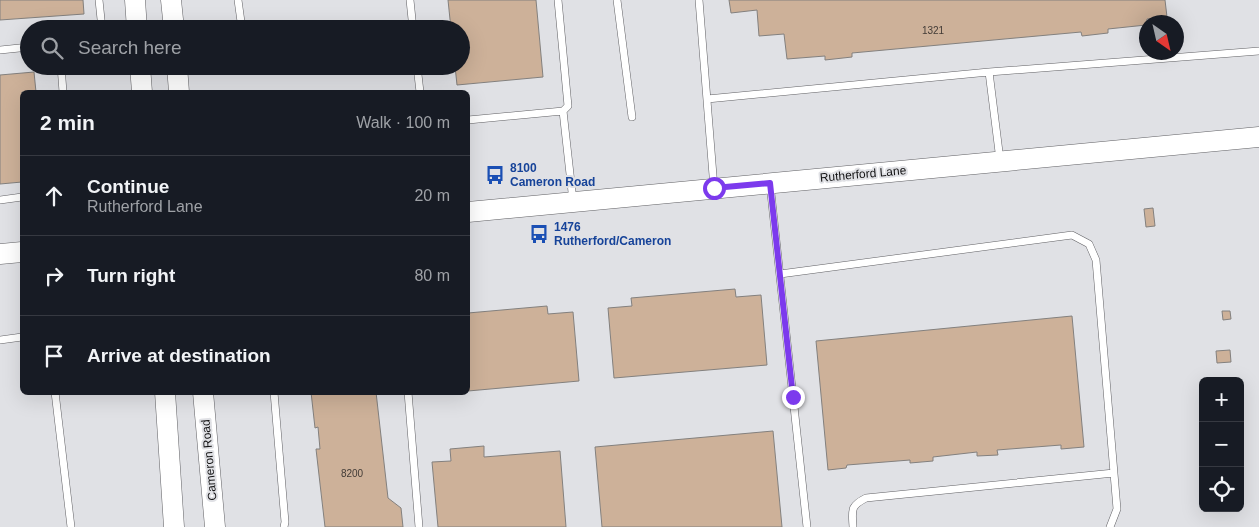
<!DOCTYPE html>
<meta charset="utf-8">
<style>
:root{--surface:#171b24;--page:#20242c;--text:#f1f3f6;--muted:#9ea1a6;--line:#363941}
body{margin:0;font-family:Helvetica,sans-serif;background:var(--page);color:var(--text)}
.controls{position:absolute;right:15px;bottom:15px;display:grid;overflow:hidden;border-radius:8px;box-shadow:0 5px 20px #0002}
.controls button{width:45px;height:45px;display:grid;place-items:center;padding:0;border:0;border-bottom:1px solid var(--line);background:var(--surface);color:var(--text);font:25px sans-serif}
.compass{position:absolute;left:1139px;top:15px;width:45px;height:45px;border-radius:50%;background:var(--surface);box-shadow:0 5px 20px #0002;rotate:146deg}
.stop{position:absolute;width:15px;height:15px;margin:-11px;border:4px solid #7c3aed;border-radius:50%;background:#fff}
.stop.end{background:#7c3aed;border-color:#fff;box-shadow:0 1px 5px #0008}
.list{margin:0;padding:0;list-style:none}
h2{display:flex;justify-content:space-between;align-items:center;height:65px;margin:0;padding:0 20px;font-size:21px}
h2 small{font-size:16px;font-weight:400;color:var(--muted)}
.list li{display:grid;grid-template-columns:32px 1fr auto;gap:15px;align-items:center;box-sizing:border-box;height:80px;padding:0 20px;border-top:1px solid var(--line)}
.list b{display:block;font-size:19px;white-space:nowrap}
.list p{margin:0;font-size:16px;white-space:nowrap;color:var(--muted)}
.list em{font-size:16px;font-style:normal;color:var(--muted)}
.icon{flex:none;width:28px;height:28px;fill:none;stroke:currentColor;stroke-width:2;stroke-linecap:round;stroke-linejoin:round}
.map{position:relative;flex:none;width:1259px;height:527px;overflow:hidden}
.search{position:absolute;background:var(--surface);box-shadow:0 5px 20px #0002;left:20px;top:20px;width:450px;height:55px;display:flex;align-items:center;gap:12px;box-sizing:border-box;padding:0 18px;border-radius:28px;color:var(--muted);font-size:19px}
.panel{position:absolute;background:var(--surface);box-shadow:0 5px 20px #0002;left:20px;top:90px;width:450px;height:305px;border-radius:8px}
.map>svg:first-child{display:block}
.building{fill:#cdb199;stroke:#83807e}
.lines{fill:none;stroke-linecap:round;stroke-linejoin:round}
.lane-casing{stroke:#606064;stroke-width:8}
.secondary-casing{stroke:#606064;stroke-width:21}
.lane{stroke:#fff;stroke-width:7}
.secondary{stroke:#fff;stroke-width:20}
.route{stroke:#7c3aed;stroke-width:6}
.labels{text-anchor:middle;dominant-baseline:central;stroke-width:4;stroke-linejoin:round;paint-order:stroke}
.number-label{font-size:10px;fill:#423b36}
.transit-label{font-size:12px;font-weight:bold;fill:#164399;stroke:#e0e1e5;text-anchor:start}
.street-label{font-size:12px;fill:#141415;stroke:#e0e1e5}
</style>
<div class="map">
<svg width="1259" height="527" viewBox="0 0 1259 527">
<rect width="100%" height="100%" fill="#e0e1e5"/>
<path class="building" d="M0 0H83L84 14 0 20Z
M448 0H536L543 77 457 85 455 66H461V29H451Z
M729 0H1165L1167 17 1147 19 1146 25 1108 29V33L1082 36 1081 32 852 53V57L825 60V56L787 59 784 34 759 36 757 10 731 13Z
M34 72 36 92H22V182L0 184V75Z
M1153 208 1155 226 1146 227 1144 209Z
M735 289 736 297 761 295 767 365 614 378 608 308 632 306 631 298Z
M547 306 548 314 573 312 579 381 468 391V313Z
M1222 311H1230L1231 319 1223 320Z
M1072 316 1084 447 1061 449V445L997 450 998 455 977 456V452L933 457V461L910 463V460L847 465 846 468 828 470 816 341Z
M1230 350 1231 362 1217 363 1216 351Z
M311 392H376L388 498 401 508 403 527H325L316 449H320L318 427 315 428Z
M773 431 782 527H602L595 447Z
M484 446V457L560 451 566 527H438L432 462 451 461 450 449Z"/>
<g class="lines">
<g class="lane-casing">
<path id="lane" d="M99 0 102 29
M238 0 242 29
M410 0 413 29
M558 0 568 106 563 111
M617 0 632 117
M699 0 714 188
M385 29 413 26
M0 50 29 47
M61 66 63 92
M417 66 420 92
M989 72 1259 51
M707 99 989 72 1000 160
M468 120 563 111 573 201
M770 184 807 527
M0 200 22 197
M780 274 1072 235 1089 244 1096 260 1117 509 1110 527
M0 340 22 337
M55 392 71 527
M274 392 285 522 284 527
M408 392 419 527
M853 527C852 510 850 506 866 498L1114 473"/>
</g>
<g class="secondary-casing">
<path id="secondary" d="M135 0 137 29
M171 0 174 29
M140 66 142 92
M177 66 179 92
M468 212 1259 137
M0 254 22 252
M165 392 174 527
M203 392 215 527"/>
</g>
<use href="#lane" class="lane"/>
<use href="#secondary" class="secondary"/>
</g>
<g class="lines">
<path class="route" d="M714 188 770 183 793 397"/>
</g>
<defs>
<g id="bus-bare" transform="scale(1.5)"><path d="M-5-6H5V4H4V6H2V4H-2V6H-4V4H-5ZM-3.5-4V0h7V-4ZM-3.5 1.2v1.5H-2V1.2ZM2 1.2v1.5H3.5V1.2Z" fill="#1a4fb4" stroke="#e0e1e5" stroke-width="2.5" paint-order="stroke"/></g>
</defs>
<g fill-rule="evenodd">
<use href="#bus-bare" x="495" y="175"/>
<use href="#bus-bare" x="539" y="234"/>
</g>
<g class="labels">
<g class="number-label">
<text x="933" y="30">1321</text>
<text x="352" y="473">8200</text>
</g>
<g class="transit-label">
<text x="510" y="168">8100<tspan x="510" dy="14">Cameron Road</tspan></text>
<text x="554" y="227">1476<tspan x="554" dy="14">Rutherford/Cameron</tspan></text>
</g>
<g class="street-label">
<text transform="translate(863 174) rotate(-5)">Rutherford Lane</text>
<text transform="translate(209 460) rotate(-95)">Cameron Road</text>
</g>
</g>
</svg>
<div class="controls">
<button>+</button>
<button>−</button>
<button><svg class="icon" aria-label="locate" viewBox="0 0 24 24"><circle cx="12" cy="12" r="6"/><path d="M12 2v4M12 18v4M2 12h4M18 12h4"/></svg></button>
</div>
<svg class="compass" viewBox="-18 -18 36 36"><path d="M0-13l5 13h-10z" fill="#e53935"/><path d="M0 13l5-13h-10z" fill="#9ea1a6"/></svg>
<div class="stop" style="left:714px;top:188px"></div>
<div class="stop end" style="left:793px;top:397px"></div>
<div class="search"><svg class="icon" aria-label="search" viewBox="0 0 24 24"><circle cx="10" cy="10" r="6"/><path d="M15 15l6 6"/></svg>Search here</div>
<section class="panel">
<h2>2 min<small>Walk · 100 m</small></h2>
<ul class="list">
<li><svg class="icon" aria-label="ahead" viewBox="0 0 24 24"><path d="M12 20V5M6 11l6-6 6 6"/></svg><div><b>Continue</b><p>Rutherford Lane</p></div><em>20 m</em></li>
<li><svg class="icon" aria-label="right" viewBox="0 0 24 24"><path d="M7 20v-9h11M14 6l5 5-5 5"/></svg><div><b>Turn right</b></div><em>80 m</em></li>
<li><svg class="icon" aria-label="arrive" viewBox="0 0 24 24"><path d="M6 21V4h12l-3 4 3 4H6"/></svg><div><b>Arrive at destination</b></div></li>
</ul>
</section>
</div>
